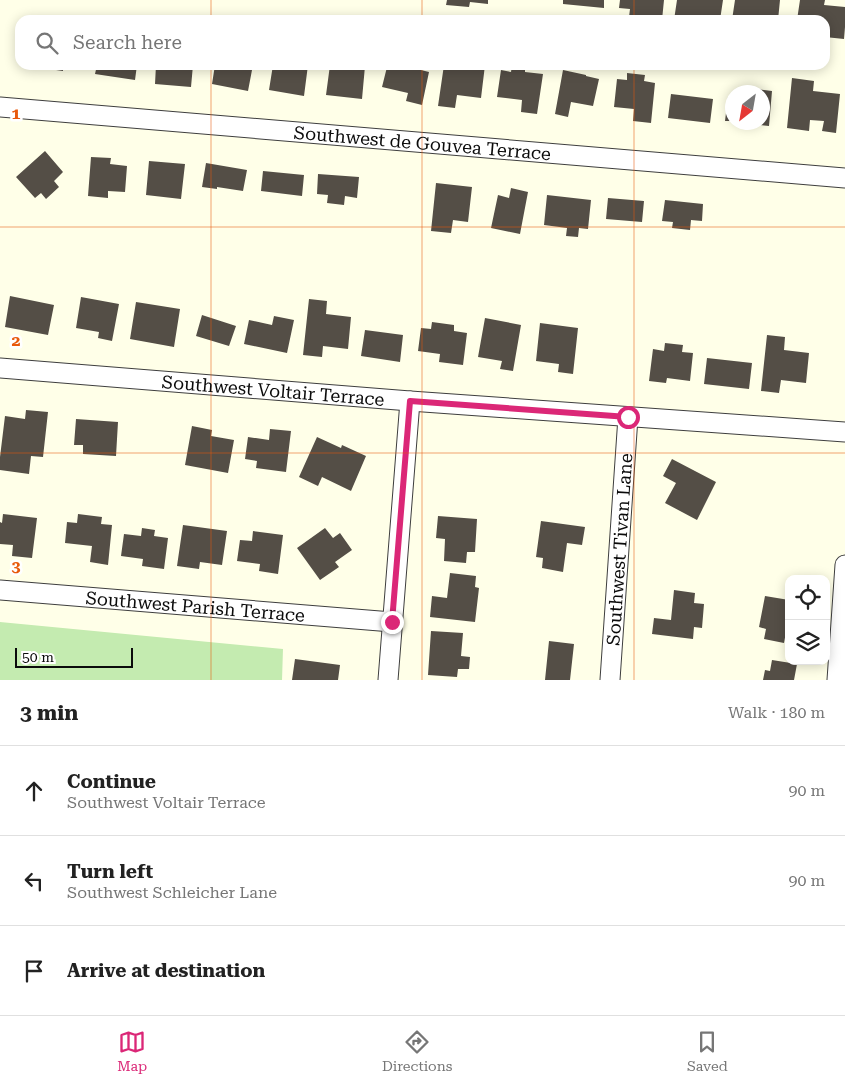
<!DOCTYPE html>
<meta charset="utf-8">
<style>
:root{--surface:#fff;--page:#f6f6f6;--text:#222;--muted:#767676;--line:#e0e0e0;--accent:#db2777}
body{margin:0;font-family:"Roboto Serif",serif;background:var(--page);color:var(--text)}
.controls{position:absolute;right:15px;bottom:15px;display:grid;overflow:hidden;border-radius:10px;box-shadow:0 2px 12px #0003}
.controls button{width:45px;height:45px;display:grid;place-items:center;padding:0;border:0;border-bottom:1px solid var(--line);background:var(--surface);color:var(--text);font:25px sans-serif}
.compass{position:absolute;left:725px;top:85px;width:45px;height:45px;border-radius:50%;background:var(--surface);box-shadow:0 2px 12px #0003;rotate:211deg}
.scale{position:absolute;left:15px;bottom:12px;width:118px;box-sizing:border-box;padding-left:5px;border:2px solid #0b0b0b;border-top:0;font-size:14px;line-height:18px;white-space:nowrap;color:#0b0b0b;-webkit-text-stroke:4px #fff;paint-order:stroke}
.stop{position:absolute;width:15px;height:15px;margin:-11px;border:4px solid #db2777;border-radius:50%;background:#fff}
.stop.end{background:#db2777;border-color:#fff;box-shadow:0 1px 5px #0008}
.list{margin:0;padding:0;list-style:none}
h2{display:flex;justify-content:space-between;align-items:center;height:65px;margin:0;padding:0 20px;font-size:21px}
h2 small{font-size:16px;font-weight:400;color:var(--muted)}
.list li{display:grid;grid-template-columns:32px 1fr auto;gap:15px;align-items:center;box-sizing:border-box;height:90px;padding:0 20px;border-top:1px solid var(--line)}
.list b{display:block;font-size:19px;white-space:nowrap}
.list p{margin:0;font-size:16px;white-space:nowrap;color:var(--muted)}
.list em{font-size:16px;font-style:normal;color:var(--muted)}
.icon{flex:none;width:28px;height:28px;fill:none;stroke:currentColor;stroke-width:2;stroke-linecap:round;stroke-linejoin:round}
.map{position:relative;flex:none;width:845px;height:680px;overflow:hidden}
.search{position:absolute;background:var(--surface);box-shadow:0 2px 12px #0003;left:15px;right:15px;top:15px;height:55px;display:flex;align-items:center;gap:12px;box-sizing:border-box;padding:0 18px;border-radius:15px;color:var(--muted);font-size:19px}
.sheet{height:335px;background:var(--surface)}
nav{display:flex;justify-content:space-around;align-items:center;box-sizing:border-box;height:70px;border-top:1px solid var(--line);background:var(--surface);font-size:14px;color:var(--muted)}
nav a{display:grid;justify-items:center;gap:2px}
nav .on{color:var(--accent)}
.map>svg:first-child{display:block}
.green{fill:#c4ebb0}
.building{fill:#544e46}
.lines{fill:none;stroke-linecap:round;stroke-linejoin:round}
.minor-casing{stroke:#3e3e3e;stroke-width:21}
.minor{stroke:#fff;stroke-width:19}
.route{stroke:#db2777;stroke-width:6}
.grid{fill:none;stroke:#e8590c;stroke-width:1;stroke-opacity:0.55}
.labels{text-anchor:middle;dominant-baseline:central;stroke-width:5;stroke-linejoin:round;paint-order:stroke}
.street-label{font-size:18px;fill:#0b0b0b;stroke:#fff}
.grid-label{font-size:16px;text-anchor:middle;font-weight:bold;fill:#e8590c;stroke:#fff;stroke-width:5;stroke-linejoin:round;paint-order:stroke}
</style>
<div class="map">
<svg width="845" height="680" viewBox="0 0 845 680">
<rect width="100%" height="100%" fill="#ffffe8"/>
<path class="green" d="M0 622 283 649 282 680H0Z"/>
<path class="building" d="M447 0H488V4L470 2 469 7 446 5Z
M563 0H604V8L563 4Z
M620 0H664L662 20 629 17 630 9 619 8Z
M677 0H723L720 20H674Z
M735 0H780L778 20H732Z
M800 0H825L824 5 845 7V27L844 39 825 37V20H797Z
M35 65H63V71L35 67Z
M97 65H137L135 80 95 74Z
M156 65H193L191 87 155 84Z
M215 65H226L252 70 248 91 212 84Z
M273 65H308L304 96 269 90Z
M330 65 365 66 362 99 326 95Z
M397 65H414L413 68 429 72 422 105 406 101 408 93 382 87 387 67 396 68Z
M444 65H485L481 98 457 95 455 108 438 106Z
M512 65H525V72L543 74 537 114 521 112 522 100 497 97 501 70 511 72Z
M563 70 586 75V76L599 79 593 106 571 102 568 117 555 114Z
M627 73 645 75 644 81 655 83 651 123 633 121 634 109 614 107 617 79 627 80Z
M792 78 814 81 813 91 840 94 836 133 822 131 824 121 810 120 809 131 787 128Z
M739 87 772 91 769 126 753 124V122H762V92H739Z
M671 94 713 99 710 123 668 118Z
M728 97 732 98V121H725Z
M45 151 63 172 54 181 59 187 46 199 41 193 35 198 16 177Z
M91 157 111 158 110 164 127 166 125 192 108 191V198L88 196Z
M149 161 185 164 181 199 146 195Z
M206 163 247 170 243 191 217 187V189L202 187Z
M263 171 304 175 302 196 261 191Z
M318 174 359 177 357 198 345 196 344 205 327 203 328 195 317 194Z
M436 183 472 187 468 222 453 220 451 233 431 231Z
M511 188 528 192 520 234 491 228 498 195 509 198Z
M547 195 591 200 588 229 579 228 578 237 566 236 567 228 544 225Z
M608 198 644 201 642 222 606 219Z
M665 200 703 204 702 221 691 220 690 230 672 228 673 222 662 221Z
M10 296 54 305 48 335 5 327Z
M81 297 119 304 112 341 98 338 99 332 76 328Z
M309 299 327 301 326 314 351 317 348 349 323 346 322 357 303 355Z
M136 302 180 309 174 347 130 339Z
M202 315 236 326 229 346 196 336Z
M274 316 294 320 287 353 244 344 249 320 272 325Z
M485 318 521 325 513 371 500 369 502 361 478 357Z
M432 322 454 325V331L467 333 463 365 439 362 440 354 418 351 421 328 431 329Z
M540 323 578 328 573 374 558 372 559 364 536 361Z
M365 330 403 335 400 362 361 356Z
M767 335 785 337 784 350 809 353 806 383 781 380 779 393 761 391Z
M665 343 683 345 682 352 693 353 690 381 667 378 666 383 649 381 653 349 664 351Z
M707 358 752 363 749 389 704 384Z
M26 410 48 412 43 457 31 456 29 474 0 470V457L5 416 25 419Z
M76 419 118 422 116 456 83 454V445H74Z
M192 426 212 430 211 436 234 440 228 473 185 465Z
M270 429 291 431 286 472 256 468 257 461 245 459 248 437 269 440Z
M317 437 341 448 342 445 366 456 351 491 322 477 318 486 299 477Z
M672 459 716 482 697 520 665 503 676 483 663 476Z
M3 514 37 518 32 558 12 556 13 545 0 544V522L2 523Z
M78 514 102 517 101 524 112 525 108 565 90 562 92 546 65 543 67 522 77 523Z
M438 516 477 519 475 552H467L466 563 444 561 445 539 436 538Z
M541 521 585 527 582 545 567 543 563 572 542 568 543 558 536 557Z
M183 525 227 531 222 565 200 562 199 569 177 566Z
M142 528 155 530 154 536 168 538 164 569 142 566 143 559 121 556 124 534 141 536Z
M325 528 333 538 340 533 352 550 335 562 339 567 320 580 297 548Z
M253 531 283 535 278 574 259 571 260 564 237 561 240 540 252 541Z
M450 573 476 576 475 587 479 588 475 622 430 617 432 596 447 598Z
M674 590 695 593 694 603 704 604 702 628 694 627 693 639 652 634 654 618 671 620Z
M765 596 789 600V622L788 621 784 643 764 639 766 629 759 627Z
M431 631 463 633 461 656 470 657 469 669H458L457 677 428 675Z
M549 641 574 644 570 680H545Z
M295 659 340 665 338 680H292Z
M772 660 797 664 794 680H763L765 670 770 671Z"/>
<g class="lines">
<g class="minor-casing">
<g id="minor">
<path id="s1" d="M0 107 845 178"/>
<path id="s2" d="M0 368 410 401 845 432"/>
<path id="s3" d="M0 590 392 622"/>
<path d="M388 680 410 401"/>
<path id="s4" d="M610 680 628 417"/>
<path d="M837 680 845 565"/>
</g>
</g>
<use href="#minor" class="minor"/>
</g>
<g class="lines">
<path class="route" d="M392 622 410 401 628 417"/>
</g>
<path class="grid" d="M211 0V20M422 0V20M634 0V20M211 65V680M422 65V680M634 65V680M0 227H845M0 453H845"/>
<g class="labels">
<g class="street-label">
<text stroke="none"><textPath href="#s1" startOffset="424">Southwest de Gouvea Terrace</textPath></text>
<text stroke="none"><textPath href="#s2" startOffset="274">Southwest Voltair Terrace</textPath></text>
<text stroke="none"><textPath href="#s4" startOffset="131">Southwest Tivan Lane</textPath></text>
<text stroke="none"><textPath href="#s3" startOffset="196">Southwest Parish Terrace</textPath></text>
</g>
</g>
<g class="grid-label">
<text x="16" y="119">1</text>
<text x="16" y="346">2</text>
<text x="16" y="572">3</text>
</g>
</svg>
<div class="controls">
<button><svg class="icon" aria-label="locate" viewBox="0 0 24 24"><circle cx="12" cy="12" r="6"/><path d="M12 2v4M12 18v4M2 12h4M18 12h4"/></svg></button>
<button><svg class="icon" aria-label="layers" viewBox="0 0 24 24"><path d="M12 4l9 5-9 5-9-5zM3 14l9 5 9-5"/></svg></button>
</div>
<svg class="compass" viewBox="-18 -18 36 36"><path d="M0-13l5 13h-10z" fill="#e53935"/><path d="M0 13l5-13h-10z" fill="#767676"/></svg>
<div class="scale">50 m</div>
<div class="stop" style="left:628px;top:417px"></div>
<div class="stop end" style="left:392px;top:622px"></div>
<div class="search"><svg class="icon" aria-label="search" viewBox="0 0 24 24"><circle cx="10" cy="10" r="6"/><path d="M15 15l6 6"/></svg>Search here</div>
</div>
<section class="sheet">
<h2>3 min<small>Walk · 180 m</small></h2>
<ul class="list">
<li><svg class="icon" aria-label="ahead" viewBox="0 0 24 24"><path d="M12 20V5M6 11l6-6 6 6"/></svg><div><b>Continue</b><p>Southwest Voltair Terrace</p></div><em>90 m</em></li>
<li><svg class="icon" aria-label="left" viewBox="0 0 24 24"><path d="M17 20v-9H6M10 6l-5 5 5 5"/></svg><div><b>Turn left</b><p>Southwest Schleicher Lane</p></div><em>90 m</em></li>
<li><svg class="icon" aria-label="arrive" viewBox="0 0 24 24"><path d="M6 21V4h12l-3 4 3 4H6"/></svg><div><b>Arrive at destination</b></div></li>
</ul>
</section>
<nav>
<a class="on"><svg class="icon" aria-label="map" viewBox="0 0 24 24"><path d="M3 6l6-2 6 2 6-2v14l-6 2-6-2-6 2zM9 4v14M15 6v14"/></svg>Map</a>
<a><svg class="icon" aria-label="directions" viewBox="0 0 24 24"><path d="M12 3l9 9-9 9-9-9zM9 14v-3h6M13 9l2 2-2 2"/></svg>Directions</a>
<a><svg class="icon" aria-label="saved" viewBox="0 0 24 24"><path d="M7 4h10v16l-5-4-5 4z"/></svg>Saved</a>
</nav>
